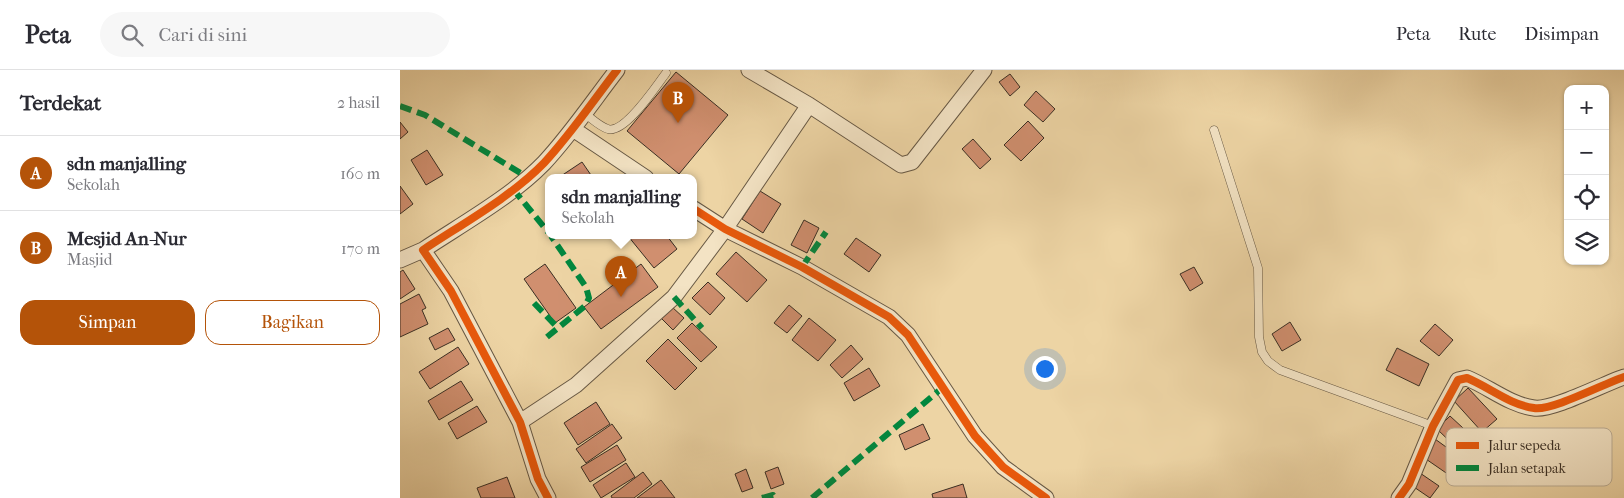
<!DOCTYPE html>
<html lang="id">
<meta charset="utf-8">
<style>
:root{--surface:#fff;--page:#f7f7f7;--text:#2b2b33;--muted:#7c7c81;--line:#e1e1e2;--accent:#b45309}
body{margin:0;font-family:"IM FELL French Canon",serif;background:var(--page);color:var(--text)}
.controls{position:absolute;right:15px;top:15px;display:grid;overflow:hidden;border-radius:10px;box-shadow:0 1px 4px #0004}
.controls button{width:45px;height:45px;display:grid;place-items:center;padding:0;border:0;border-bottom:1px solid var(--line);background:var(--surface);color:var(--text);font:25px sans-serif}
.you{position:absolute;left:644px;top:298px;width:18px;height:18px;margin:-12px;border:4px solid #fff;border-radius:50%;background:#1a73e8;box-shadow:0 0 0 8px #1a73e833}
.badge{display:grid;place-items:center;width:32px;height:32px;border-radius:50%;background:var(--accent);color:#fff;font-size:16px;font-weight:700}
.pin{position:absolute;translate:-50% -41px;filter:drop-shadow(0 1px 2px #0008)}
.pin::after{content:'';position:absolute;top:26px;width:18px;height:15px;background:inherit;clip-path:polygon(0 0,100% 0,50% 100%)}
.popup{position:absolute;left:145px;top:104px;width:152px;height:65px;box-sizing:border-box;display:grid;place-content:center;border-radius:10px;background:var(--surface);filter:drop-shadow(0 1px 4px #0005);font-size:16px;white-space:nowrap;color:var(--muted)}
.popup b{font-size:19px;color:var(--text)}
.popup::after{content:'';position:absolute;left:50%;top:100%;margin-left:-10px;border:10px solid transparent;border-top-color:var(--surface)}
.list{margin:0;padding:0;list-style:none}
h2{display:flex;justify-content:space-between;align-items:center;height:65px;margin:0;padding:0 20px;font-size:21px}
h2 small{font-size:16px;font-weight:400;color:var(--muted)}
.list li{display:grid;grid-template-columns:32px 1fr auto;gap:15px;align-items:center;box-sizing:border-box;height:75px;padding:0 20px;border-top:1px solid var(--line)}
.list b{display:block;font-size:19px;white-space:nowrap}
.list p{margin:0;font-size:16px;white-space:nowrap;color:var(--muted)}
.list em{font-size:16px;font-style:normal;color:var(--muted)}
.actions{display:flex;gap:10px;padding:15px 20px}
.actions a{flex:1;padding:11px 0;border:1px solid var(--accent);border-radius:15px;text-align:center;font-size:18px;color:var(--accent)}
.actions .main{background:var(--accent);color:#fff}
.icon{flex:none;width:28px;height:28px;fill:none;stroke:currentColor;stroke-width:2;stroke-linecap:round;stroke-linejoin:round}
.map{position:relative;flex:none;width:1224px;height:428px;overflow:hidden}
header{display:flex;align-items:center;gap:30px;box-sizing:border-box;height:70px;padding:0 25px;background:var(--surface);border-bottom:1px solid var(--line)}
header strong{font-size:24px}
nav{display:flex;gap:28px;margin-inline-start:auto;font-size:18px}
.search{width:350px;height:45px;background:var(--page);display:flex;align-items:center;gap:12px;box-sizing:border-box;padding:0 18px;border-radius:28px;color:var(--muted);font-size:19px}
main{display:flex}
aside{flex:1;background:var(--surface)}
.map>svg:first-child{display:block}
.building{fill:#d08f6f;stroke:#3a2f24}
.lines{fill:none;stroke-linecap:round;stroke-linejoin:round}
.service-casing{stroke:#675844;stroke-width:9}
.minor-casing{stroke:#675844;stroke-width:17}
.service{stroke:#f3e3c4;stroke-width:8}
.minor{stroke:#f3e3c4;stroke-width:15}
.quiet{stroke:#00873e;stroke-width:6;stroke-dasharray:12 6;stroke-linecap:butt}
.cycleway-casing{stroke:#f3e3c4;stroke-width:11}
.cycleway{stroke:#e8590c;stroke-width:8}
.key{fill:#f3e3c4;stroke:#bcad94;stroke-width:1}
.key-label{font-size:14px;fill:#3a2f24}
</style>
<header>
<strong>Peta</strong>
<div class="search"><svg class="icon" aria-label="search" viewBox="0 0 24 24"><circle cx="10" cy="10" r="6"/><path d="M15 15l6 6"/></svg>Cari di sini</div>
<nav><a>Peta</a><a>Rute</a><a>Disimpan</a></nav>
</header>
<main>
<aside>
<h2>Terdekat<small>2 hasil</small></h2>
<ul class="list">
<li><span class="badge">A</span><div><b>sdn manjalling</b><p>Sekolah</p></div><em>160 m</em></li>
<li><span class="badge">B</span><div><b>Mesjid An-Nur</b><p>Masjid</p></div><em>170 m</em></li>
</ul>
<div class="actions"><a class="main">Simpan</a><a>Bagikan</a></div>
</aside>
<div class="map">
<svg width="1224" height="428" viewBox="0 0 1224 428">
<rect width="100%" height="100%" fill="#edd4a4"/>
<filter id="stains"><feTurbulence type="fractalNoise" baseFrequency=".004" numOctaves="4"/><feColorMatrix values="0 0 0 0 .2 0 0 0 0 .09 0 0 0 0 .02 0 0 0 .5 -.17"/></filter>
<radialGradient id="worn" r=".72"><stop offset=".6" stop-color="#630" stop-opacity="0"/><stop offset="1" stop-color="#630" stop-opacity=".3"/></radialGradient>
<path class="building" d="M276 2 328 45 279 104 227 61Z
M610 4 620 17 610 26 599 12Z
M636 21 655 39 643 52 624 35Z
M628 51 644 68 621 91 604 75Z
M0 52 8 62 0 69Z
M573 69 591 89 580 99 562 79Z
M27 80 43 105 26 115 11 90Z
M182 92 193 108H163L161 106Z
M0 116 13 134 0 144Z
M360 121 381 134 363 163 342 149Z
M404 150 419 158 407 183 391 175Z
M228 166H267L277 179 254 198Z
M456 168 481 185 469 202 444 184Z
M336 182 367 210 347 232 316 204Z
M145 194 176 238 155 253 124 209Z
M241 194 258 217 201 259 184 237Z
M794 197 803 213 790 221 780 204Z
M3 200 15 219 0 229V202Z
M308 212 325 228 310 245 292 228Z
M19 224 26 238 22 240 28 254 0 267V234Z
M389 235 402 246 387 263 374 253Z
M272 237 284 248 273 260 261 248Z
M409 248 436 270 418 291 392 270Z
M890 252 901 270 882 281 872 264Z
M292 253 317 277 301 292 277 268Z
M1035 254 1053 270 1039 286 1020 271Z
M48 258 55 270 35 280 29 268Z
M268 269 297 298 275 320 246 291Z
M451 275 463 289 442 308 430 295Z
M58 277 69 294 30 319 19 302Z
M997 278 1029 294 1019 316 986 300Z
M469 298 480 316 454 331 444 313Z
M61 311 73 330 39 350 28 331Z
M1068 318 1097 349 1082 362 1054 331Z
M196 332 210 354 178 375 164 353Z
M77 336 87 352 57 369 48 353Z
M1050 346 1076 370 1063 384 1037 359Z
M212 354 222 368 186 393 176 379Z
M523 354 530 369 505 380 499 365Z
M1035 369 1064 390 1052 407 1023 387Z
M217 375 226 390 190 412 181 397Z
M226 393 235 407 201 428 193 415Z
M378 397 384 414 371 419 365 402Z
M346 399 353 418 342 422 335 404Z
M243 402 252 414 234 428H212L211 426Z
M1020 403 1039 416 1030 428 1011 415Z
M107 407 115 428H81L77 418Z
M261 410 275 428H237Z
M563 414 567 428H533L532 424Z"/>
<g class="lines">
<g class="service-casing">
<path id="service" d="M184 43C191 48 200 57 208 59 225 64 256 16 266 3
M814 60 858 198 859 267 862 282 868 291 880 300 1033 356"/>
</g>
<g class="minor-casing">
<path id="minor" d="M349 0 409 35 501 95 512 92 584 0
M173 59 246 108
M294 139 325 159 402 197 489 247 508 265 575 366 603 397 646 428
M0 190 23 180
M120 352 176 315 274 227 325 159 409 35
M148 428 138 409 120 352 51 221 23 180C62 154 111 127 144 93 171 64 193 31 217 0
M999 428 1009 414 1033 356 1058 310 1067 308C1089 317 1110 335 1134 338 1152 341 1203 314 1224 307"/>
</g>
<use href="#service" class="service"/>
<use href="#minor" class="minor"/>
<path class="quiet" d="M0 36 25 45 127 107
M113 119 148 162
M224 166 227 170
M402 197 426 162
M274 227 302 258
M134 233 158 258
M147 267 185 236 189 228 186 217 151 166
M362 428 373 425 375 428
M412 428 542 318"/>
<g class="cycleway-casing">
<path id="cycleway" d="M294 139 325 159 402 197 489 247 508 265 575 366 603 397 646 428
M148 428 138 409 120 352 51 221 23 180C62 154 111 127 144 93 171 64 193 31 217 0
M999 428 1009 414 1033 356 1058 310 1067 308C1089 317 1110 335 1134 338 1152 341 1203 314 1224 307"/>
</g>
<use href="#cycleway" class="cycleway"/>
</g>
<rect x="1046" y="358" width="166" height="58" rx="8" class="key"/>
<rect x="1056" y="372" width="23" height="7" fill="#e8590c"/>
<rect x="1056" y="395" width="23" height="6" fill="#00873e"/>
<g class="key-label">
<text x="1088" y="380">Jalur sepeda</text>
<text x="1088" y="403">Jalan setapak</text>
</g>
<rect width="100%" height="100%" filter="url(#stains)"/>
<rect width="100%" height="100%" fill="url(#worn)"/>
</svg>
<div class="controls">
<button>+</button>
<button>−</button>
<button><svg class="icon" aria-label="locate" viewBox="0 0 24 24"><circle cx="12" cy="12" r="6"/><path d="M12 2v4M12 18v4M2 12h4M18 12h4"/></svg></button>
<button><svg class="icon" aria-label="layers" viewBox="0 0 24 24"><path d="M12 4l9 5-9 5-9-5zM3 14l9 5 9-5"/></svg></button>
</div>
<div class="you"></div>
<div class="pin badge" style="left:221px;top:227px">A</div>
<div class="popup"><b>sdn manjalling</b>Sekolah</div>
<div class="pin badge" style="left:278px;top:53px">B</div>
</div>
</main>
